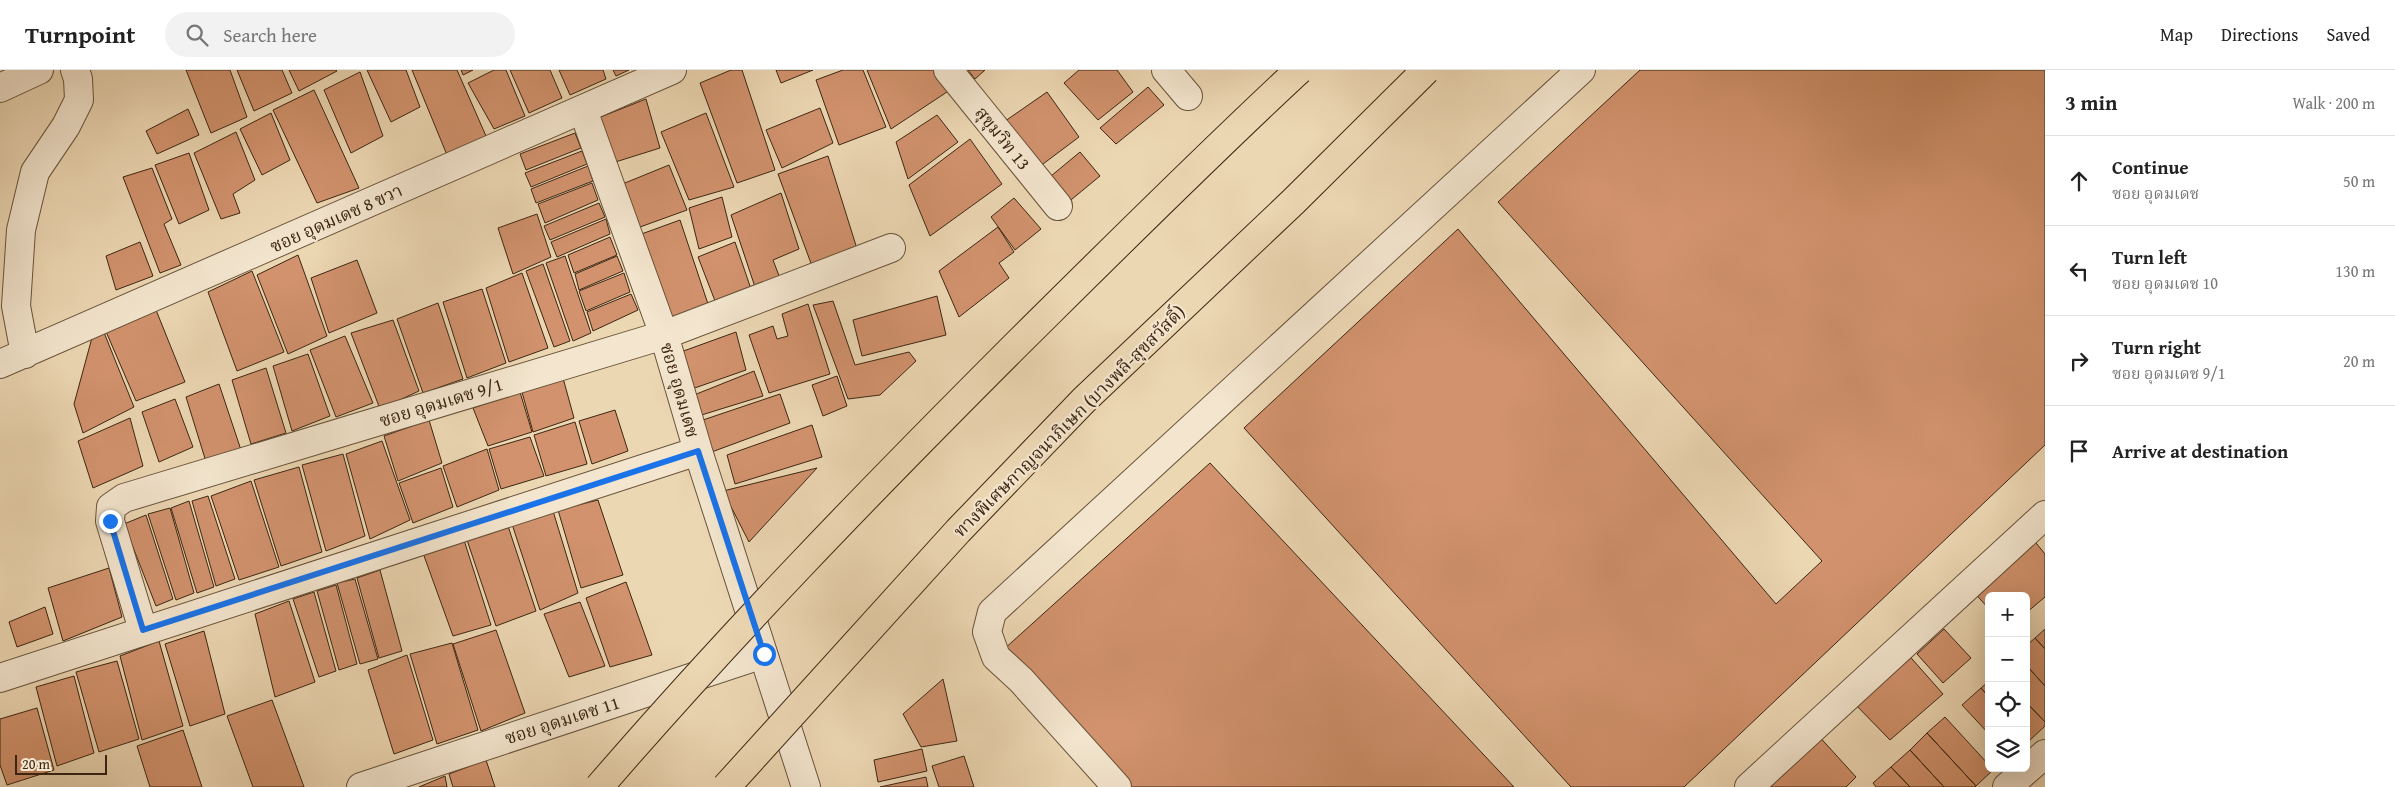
<!DOCTYPE html>
<meta charset="utf-8">
<style>
:root{--surface:#fff;--page:#f2f2f2;--text:#222;--muted:#767676;--line:#e0e0e0}
body{margin:0;font-family:"Gentium Book Plus","Noto Serif Thai",serif;background:var(--page);color:var(--text)}
.controls{position:absolute;right:15px;bottom:15px;display:grid;overflow:hidden;border-radius:8px;box-shadow:0 5px 20px #0002}
.controls button{width:45px;height:45px;display:grid;place-items:center;padding:0;border:0;border-bottom:1px solid var(--line);background:var(--surface);color:var(--text);font:25px sans-serif}
.scale{position:absolute;left:15px;bottom:12px;width:92px;box-sizing:border-box;padding-left:5px;border:2px solid #3c2612;border-top:0;font-size:14px;line-height:18px;white-space:nowrap;color:#3c2612;-webkit-text-stroke:4px #f3e5ce;paint-order:stroke}
.stop{position:absolute;width:15px;height:15px;margin:-11px;border:4px solid #1a73e8;border-radius:50%;background:#fff}
.stop.end{background:#1a73e8;border-color:#fff;box-shadow:0 1px 5px #0008}
.list{margin:0;padding:0;list-style:none}
h2{display:flex;justify-content:space-between;align-items:center;height:65px;margin:0;padding:0 20px;font-size:21px}
h2 small{font-size:16px;font-weight:400;color:var(--muted)}
.list li{display:grid;grid-template-columns:32px 1fr auto;gap:15px;align-items:center;box-sizing:border-box;height:90px;padding:0 20px;border-top:1px solid var(--line)}
.list b{display:block;font-size:19px;white-space:nowrap}
.list p{margin:0;font-size:16px;white-space:nowrap;color:var(--muted)}
.list em{font-size:16px;font-style:normal;color:var(--muted)}
.icon{flex:none;width:28px;height:28px;fill:none;stroke:currentColor;stroke-width:2;stroke-linecap:round;stroke-linejoin:round}
.map{position:relative;flex:none;width:2045px;height:717px;overflow:hidden}
header{display:flex;align-items:center;gap:30px;box-sizing:border-box;height:70px;padding:0 25px;background:var(--surface);border-bottom:1px solid var(--line)}
header strong{font-size:24px}
nav{display:flex;gap:28px;margin-inline-start:auto;font-size:18px}
.search{width:350px;height:45px;background:var(--page);display:flex;align-items:center;gap:12px;box-sizing:border-box;padding:0 18px;border-radius:28px;color:var(--muted);font-size:19px}
main{display:flex}
aside{flex:1;background:var(--surface)}
.map>svg:first-child{display:block}
.building{fill:#d1926d;stroke:#3c2612}
.lines{fill:none;stroke-linecap:round;stroke-linejoin:round}
.minor-casing{stroke:#68523a;stroke-width:30}
.minor{stroke:#f3e5ce;stroke-width:28}
.highway-bridge-casing{stroke:#3c2612;stroke-width:30;stroke-linecap:butt}
.highway-bridge{stroke:#ecd7b3;stroke-width:28}
.route{stroke:#1a73e8;stroke-width:6}
.labels{text-anchor:middle;dominant-baseline:central;stroke-width:4.5;stroke-linejoin:round;paint-order:stroke}
.street-label{font-size:18px;fill:#3c2612;stroke:#f3e5ce}
</style>
<header>
<strong>Turnpoint</strong>
<div class="search"><svg class="icon" aria-label="search" viewBox="0 0 24 24"><circle cx="10" cy="10" r="6"/><path d="M15 15l6 6"/></svg>Search here</div>
<nav><a>Map</a><a>Directions</a><a>Saved</a></nav>
</header>
<main>
<div class="map">
<svg width="2045" height="717" viewBox="0 0 2045 717">
<rect width="100%" height="100%" fill="#ecd7b3"/>
<filter id="stains"><feTurbulence type="fractalNoise" baseFrequency=".004" numOctaves="4"/><feColorMatrix values="0 0 0 0 .2 0 0 0 0 .09 0 0 0 0 .02 0 0 0 .5 -.17"/></filter>
<radialGradient id="worn" r=".72"><stop offset=".6" stop-color="#630" stop-opacity="0"/><stop offset="1" stop-color="#630" stop-opacity=".3"/></radialGradient>
<path class="building" d="M186 0H230L247 47 211 63Z
M237 0H282L292 23 254 41Z
M289 0H336L337 1 299 21Z
M367 0H406L420 37 391 52Z
M412 0H457L486 66 447 85Z
M461 0H473L463 5Z
M494 0H506L525 46 494 59 468 13Z
M510 0H550L562 28 529 43Z
M559 0H603L606 9 570 25Z
M613 0H629L616 6Z
M731 0H742L775 100 737 113 700 13Z
M776 0H813L781 13Z
M843 0H863L886 57 839 75 816 10Z
M867 0H940L953 18 891 59Z
M968 0H985L975 9Z
M1079 0H1117L1133 22 1098 50 1064 13Z
M1640 0H2045V375L1684 717H1571L1244 358 1458 159 1776 534 1822 491 1498 132Z
M360 2 383 66 351 83 324 20Z
M1148 17 1164 35 1116 74 1100 58Z
M314 20 359 118 317 133 273 40Z
M1047 22 1079 67 1035 100 998 56Z
M646 29 660 78 609 94 593 50Z
M820 38 833 73 782 98 766 60Z
M188 39 199 65 157 84 146 61Z
M271 43 290 90 262 105 240 59Z
M706 43 734 117 689 130 661 62Z
M937 45 958 72 908 109 896 72Z
M236 62 255 110 233 124 240 143 221 149 194 83Z
M575 63 581 78 526 100 520 84Z
M970 69 1002 114 930 166 909 115Z
M582 81 587 94 531 117 525 103Z
M1080 82 1100 106 1066 134 1045 111Z
M189 83 209 140 179 154 155 95Z
M828 86 858 182 812 196 778 104Z
M669 95 687 140 640 157 620 115Z
M588 96 593 111 536 133 531 119Z
M152 98 172 149 164 154 181 195 160 203 123 107Z
M592 113 598 130 545 153 538 134Z
M781 123 799 179 773 190 781 211 756 220 731 145Z
M722 127 732 167 699 179 689 138Z
M1014 128 1041 159 1015 180 991 147Z
M599 133 605 147 550 170 544 156Z
M537 144 551 187 513 204 498 158Z
M606 149 610 164 557 187 551 172Z
M680 150 709 237 670 253 636 166Z
M998 157 1014 182 999 193 1009 208 959 247 939 201Z
M610 167 617 185 574 203 568 185Z
M140 172 153 206 116 220 106 186Z
M735 172 752 222 717 236 698 187Z
M298 185 327 266 288 284 257 205Z
M565 186 591 263 573 271 546 193Z
M617 186 623 201 579 220 575 204Z
M357 190 377 243 329 263 311 208Z
M543 194 570 271 554 277 526 201Z
M252 201 284 282 237 301 208 222Z
M522 203 548 278 509 292 486 218Z
M624 203 630 222 586 241 579 221Z
M482 219 506 293 467 308 443 232Z
M631 224 638 240 593 261 587 242Z
M937 226 946 265 862 286 853 250Z
M833 231 855 295 909 282 916 291 880 325 848 329 813 235Z
M438 233 463 309 423 323 397 249Z
M808 234 830 304 769 323 749 265 773 256 777 269 788 266 782 244Z
M154 235 185 312 136 331 104 257Z
M393 250 419 321 380 339 351 263Z
M103 260 134 337 83 363 74 334 93 264Z
M736 262 746 300 689 320 678 283Z
M345 266 373 333 336 347 310 280Z
M308 284 330 346 292 361 273 296Z
M266 298 286 363 251 374 232 310Z
M754 301 763 326 695 347 689 327Z
M837 306 847 336 823 346 812 315Z
M563 308 574 348 533 362 522 322Z
M219 314 241 380 207 395 186 327Z
M520 322 532 362 488 376 473 338Z
M780 324 790 353 709 383 697 352Z
M175 329 193 377 159 392 142 342Z
M615 340 628 381 592 394 579 351Z
M130 348 143 396 93 418 78 371Z
M429 350 442 393 398 411 384 366Z
M575 352 587 394 546 406 534 365Z
M812 355 822 387 735 414 727 385Z
M530 367 544 406 501 419 489 379Z
M382 371 410 450 370 469 346 384Z
M487 379 499 420 457 437 443 396Z
M343 384 365 466 326 481 302 395Z
M1210 393 1514 717H1126L1002 581Z
M299 397 322 482 281 496 254 410Z
M441 398 453 437 413 453 399 413Z
M817 398 749 472 723 421Z
M251 411 279 497 239 510 211 426Z
M208 426 235 509 216 516 192 431Z
M598 430 623 505 581 518 558 440Z
M189 431 214 517 197 523 171 438Z
M170 438 194 523 176 530 148 444Z
M553 441 578 523 540 540 512 454Z
M146 445 173 529 156 536 124 454Z
M508 456 536 541 496 556 467 470Z
M2032 468 2045 484V527L2026 543V526H1989V539L1972 520Z
M464 470 491 555 453 566 423 483Z
M109 498 122 547 63 571 48 518Z
M380 500 402 581 379 588 357 508Z
M355 509 378 589 360 594 337 513Z
M626 512 652 585 610 597 586 528Z
M336 515 357 594 339 600 317 521Z
M314 522 336 601 319 607 293 529Z
M289 531 315 612 275 627 255 544Z
M580 532 605 596 569 607 544 544Z
M45 537 53 564 17 577 9 552Z
M1944 559 1971 588 1943 613 1917 584Z
M2045 559V579L2035 568Z
M496 560 525 643 481 661 453 574Z
M204 561 225 644 190 656 165 574Z
M2035 568 2045 579V616L2026 595V576Z
M159 571 183 656 142 670 120 586Z
M452 573 478 660 437 674 410 584Z
M1905 581 1943 624 1890 670 1852 631Z
M407 585 433 670 394 684 368 600Z
M117 591 139 669 99 682 76 602Z
M2026 595 2045 616V652L2026 632Z
M74 606 94 683 57 696 36 617Z
M943 609 957 671 921 677 903 644Z
M1989 611V627L1981 618Z
M1981 618 1989 627V664L1962 635Z
M272 630 304 717H253L227 646Z
M2026 632 2045 652V656L2029 671 2026 668Z
M37 638 54 700 7 715 0 695V649Z
M1945 647 1989 695V698L1993 700 1976 716 1927 663Z
M183 660 202 717H150L137 676Z
M1816 663 1856 707 1846 717H1757Z
M1927 663 1976 716 1975 717H1944L1910 680Z
M922 679 927 701 878 712 874 690Z
M1910 680 1944 717H1910L1891 697Z
M964 686 974 717H939L932 696Z
M486 690 495 717H453L449 704Z
M1891 697 1910 717H1876L1873 713Z
M445 706 447 717H419Z
M926 707 928 717H880Z"/>
<g class="lines">
<g class="minor-casing">
<path id="minor" d="M948 0 1058 136
M1166 0 1188 26
M0 18 39 0
M583 40 664 265 698 381 806 717
M25 284 16 236 21 160 35 102 66 56 79 30 78 9 75 0
M0 294 672 0
M143 560 110 451 111 437 124 428 664 265 891 178
M0 608 698 381
M361 717 763 584
M1117 717 1021 610 996 587 987 562 992 542 1581 0
M1749 717 2045 445
M2007 717 2045 684"/>
</g>
<use href="#minor" class="minor"/>
<g class="highway-bridge-casing">
<path id="highway-bridge" d="M599 717C731 564 871 420 1014 277 1108 184 1202 90 1299 0
M726 717 958 461 1084 330 1294 131 1426 0"/>
</g>
<use href="#highway-bridge" class="highway-bridge"/>
</g>
<g class="lines">
<path class="route" d="M110 451 143 560 698 381 764 584"/>
</g>
<g class="labels">
<g class="street-label">
<text transform="translate(1003 68) rotate(51)">สุขุมวิท 13</text>
<text transform="translate(336 148) rotate(-24)">ซอย อุดมเดช 8 ขวา</text>
<text transform="translate(680 320) rotate(74)">ซอย อุดมเดช</text>
<text transform="translate(441 332) rotate(-17)">ซอย อุดมเดช 9/1</text>
<text transform="translate(1069 351) rotate(-45)">ทางพิเศษกาญจนาภิเษก (บางพลี-สุขสวัสดิ์)</text>
<text transform="translate(562 650) rotate(-18)">ซอย อุดมเดช 11</text>
</g>
</g>
<rect width="100%" height="100%" filter="url(#stains)"/>
<rect width="100%" height="100%" fill="url(#worn)"/>
</svg>
<div class="controls">
<button>+</button>
<button>−</button>
<button><svg class="icon" aria-label="locate" viewBox="0 0 24 24"><circle cx="12" cy="12" r="6"/><path d="M12 2v4M12 18v4M2 12h4M18 12h4"/></svg></button>
<button><svg class="icon" aria-label="layers" viewBox="0 0 24 24"><path d="M12 4l9 5-9 5-9-5zM3 14l9 5 9-5"/></svg></button>
</div>
<div class="scale">20 m</div>
<div class="stop" style="left:764px;top:584px"></div>
<div class="stop end" style="left:110px;top:451px"></div>
</div>
<aside>
<h2>3 min<small>Walk · 200 m</small></h2>
<ul class="list">
<li><svg class="icon" aria-label="ahead" viewBox="0 0 24 24"><path d="M12 20V5M6 11l6-6 6 6"/></svg><div><b>Continue</b><p>ซอย อุดมเดช</p></div><em>50 m</em></li>
<li><svg class="icon" aria-label="left" viewBox="0 0 24 24"><path d="M17 20v-9H6M10 6l-5 5 5 5"/></svg><div><b>Turn left</b><p>ซอย อุดมเดช 10</p></div><em>130 m</em></li>
<li><svg class="icon" aria-label="right" viewBox="0 0 24 24"><path d="M7 20v-9h11M14 6l5 5-5 5"/></svg><div><b>Turn right</b><p>ซอย อุดมเดช 9/1</p></div><em>20 m</em></li>
<li><svg class="icon" aria-label="arrive" viewBox="0 0 24 24"><path d="M6 21V4h12l-3 4 3 4H6"/></svg><div><b>Arrive at destination</b></div></li>
</ul>
</aside>
</main>
